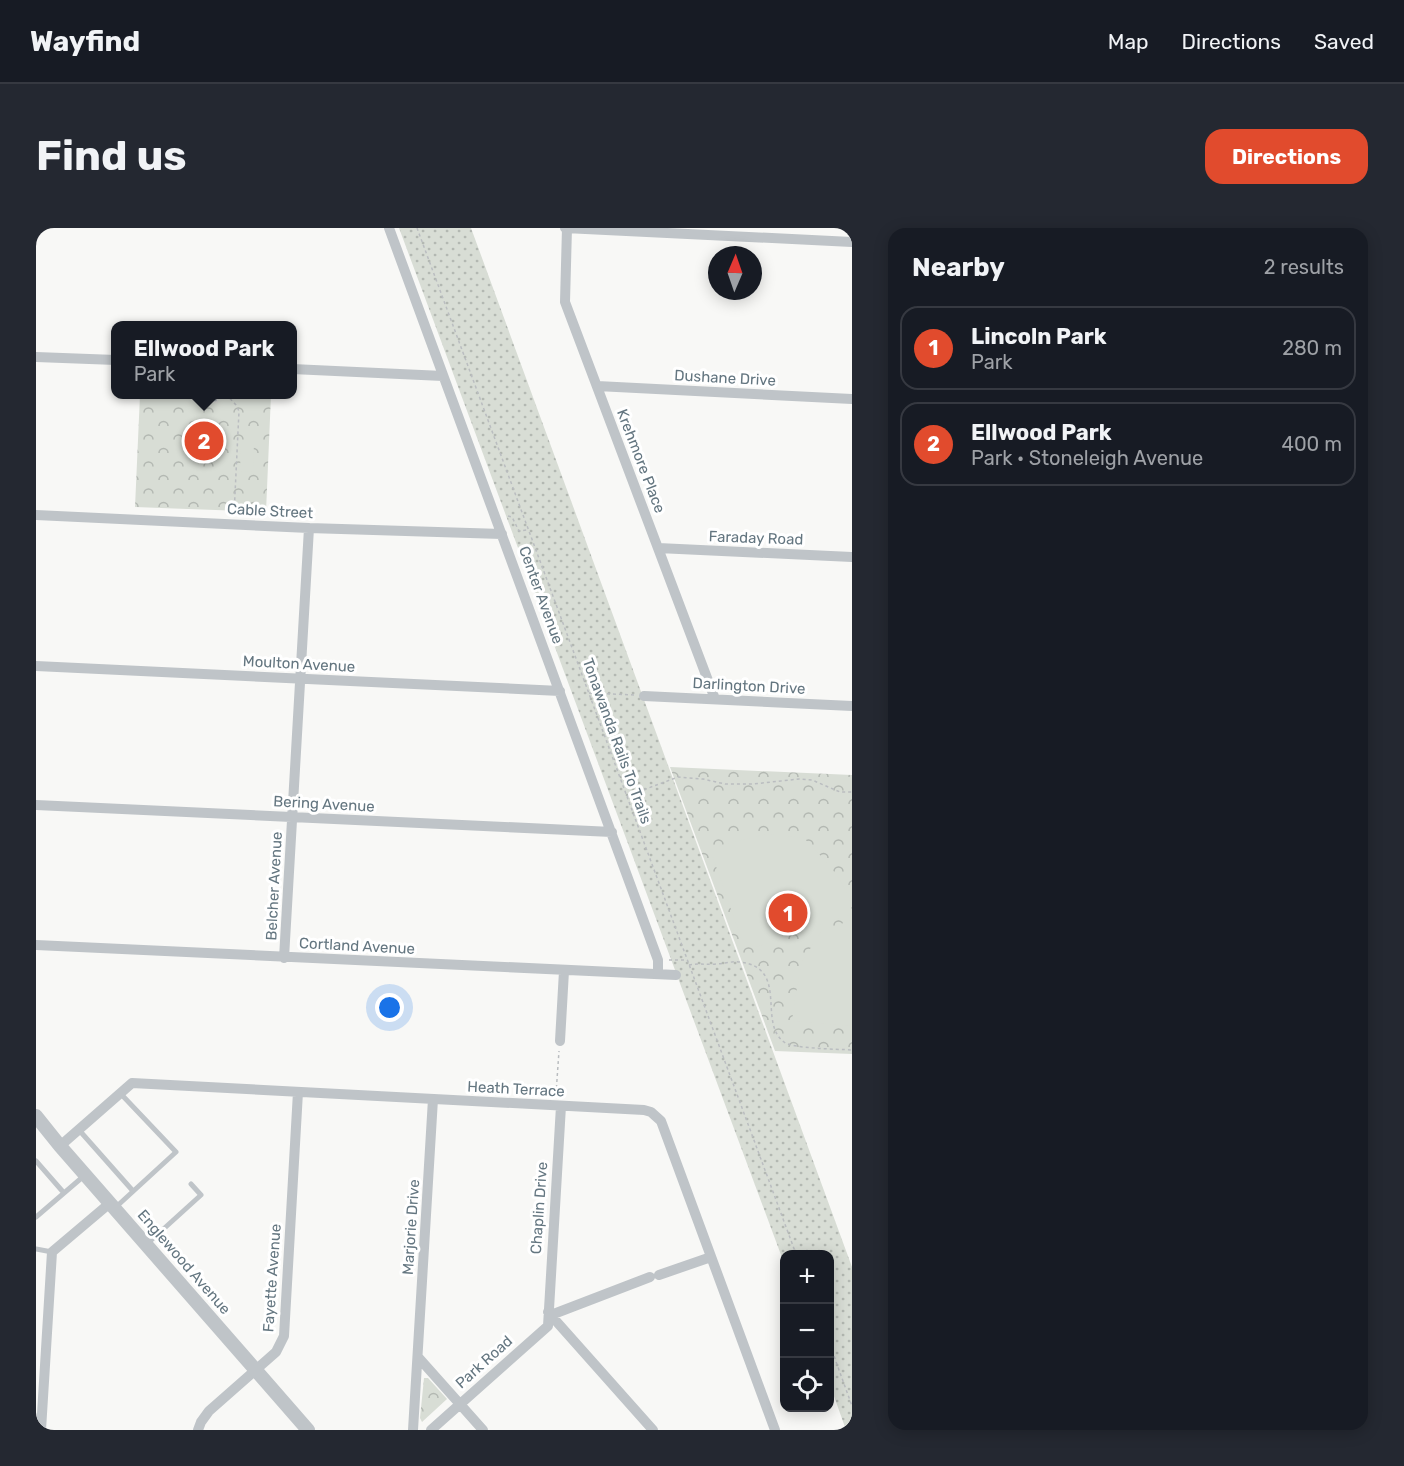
<!DOCTYPE html>
<meta charset="utf-8">
<style>
:root{--surface:#171b24;--page:#242831;--text:#f1f3f6;--muted:#9ea1a6;--line:#363941;--accent:#e14b2d}
body{margin:0;font-family:Rubik,sans-serif;background:var(--page);color:var(--text)}
.controls{position:absolute;right:18px;bottom:18px;display:grid;overflow:hidden;border-radius:12px;box-shadow:0 3px 15px #0003}
.controls button{width:54px;height:54px;display:grid;place-items:center;padding:0;border:0;border-bottom:2px solid var(--line);background:var(--surface);color:var(--text);font:30px sans-serif}
.compass{position:absolute;left:672px;top:18px;width:54px;height:54px;border-radius:50%;background:var(--surface);box-shadow:0 3px 15px #0003;rotate:2deg}
.you{position:absolute;left:354px;top:780px;width:21px;height:21px;margin:-15px;border:4px solid #fff;border-radius:50%;background:#1a73e8;box-shadow:0 0 0 9px #1a73e833}
.badge{display:grid;place-items:center;width:39px;height:39px;border-radius:50%;background:var(--accent);color:#fff;font-size:20px;font-weight:700}
.pin{position:absolute;translate:-50% -50%;border:3px solid #fff;box-shadow:0 2px 6px #0006}
.popup{position:absolute;left:75px;top:93px;width:186px;height:78px;box-sizing:border-box;display:grid;place-content:center;border-radius:12px;background:var(--surface);filter:drop-shadow(0 2px 4px #0005);font-size:20px;white-space:nowrap;color:var(--muted)}
.popup b{font-size:22px;color:var(--text)}
.popup::after{content:'';position:absolute;left:50%;top:100%;margin-left:-12px;border:12px solid transparent;border-top-color:var(--surface)}
.list{margin:0;padding:0;list-style:none}
h2{display:flex;justify-content:space-between;align-items:center;height:78px;margin:0;padding:0 24px;font-size:26px}
h2 small{font-size:20px;font-weight:400;color:var(--muted)}
.list li{display:grid;grid-template-columns:39px 1fr auto;gap:18px;align-items:center;box-sizing:border-box;height:84px;margin:0 12px 12px;padding:0 12px;border:2px solid var(--line);border-radius:18px}
.list b{display:block;font-size:22px;white-space:nowrap}
.list p{margin:0;font-size:20px;white-space:nowrap;color:var(--muted)}
.list em{font-size:20px;font-style:normal;color:var(--muted)}
.icon{flex:none;width:33px;height:33px;fill:none;stroke:currentColor;stroke-width:2;stroke-linecap:round;stroke-linejoin:round}
.map{position:relative;flex:none;width:816px;height:1202px;overflow:hidden;border-radius:18px}
header{display:flex;align-items:center;gap:36px;box-sizing:border-box;height:84px;padding:0 30px;background:var(--surface);border-bottom:2px solid var(--line)}
header strong{font-size:28px}
nav{display:flex;gap:33px;margin-inline-start:auto;font-size:21px}
.intro{display:flex;align-items:center;justify-content:space-between;box-sizing:border-box;height:144px;padding:0 36px}
h1{margin:0;font-size:42px}
.button{padding:15px 27px;border-radius:18px;background:var(--accent);color:#fff;font-size:21px;font-weight:700}
main{display:flex;gap:36px;padding:0 36px}
aside{flex:1;background:var(--surface);border-radius:18px;box-shadow:0 3px 15px #0003}
.map>svg:first-child{display:block}
.grass{fill:url(#grass-dots)}
.park{fill:url(#park-crowns)}
.pitch{fill:#d8ddd5}
.building{fill:url(#building-back-hatch);stroke:#dadad8;stroke-width:1.5}
.lines{fill:none;stroke-linecap:round;stroke-linejoin:round}
.path{stroke:#babdc0;stroke-width:1.5;stroke-dasharray:3 3;stroke-linecap:butt}
.service{stroke:#bfc4c8;stroke-width:5}
.minor{stroke:#bfc4c8;stroke-width:10}
.tertiary{stroke:#bfc4c8;stroke-width:14}
.labels{text-anchor:middle;dominant-baseline:central;stroke-width:6;stroke-linejoin:round;paint-order:stroke}
.street-label{font-size:15px;fill:#647680;stroke:#fff}
</style>
<header>
<strong>Wayfind</strong>
<nav><a>Map</a><a>Directions</a><a>Saved</a></nav>
</header>
<div class="intro"><h1>Find us</h1><a class="button">Directions</a></div>
<main>
<div class="map">
<svg width="816" height="1202" viewBox="0 0 816 1202">
<defs>
<pattern id="grass-dots" width="8" height="8" patternUnits="userSpaceOnUse" patternTransform="scale(1.5)"><rect width="8" height="8" fill="#d8ddd5"/><path d="M2 2h.1M6 6h.1" fill="none" stroke="#b3b8b2" stroke-width="1.8" stroke-linecap="round"/></pattern>
<pattern id="park-crowns" width="20" height="18" patternUnits="userSpaceOnUse" patternTransform="scale(1.5)"><rect width="20" height="18" fill="#d8ddd5"/><path d="M2 6a3 3 0 1 1 6 0M12 15a3 3 0 1 1 6 0" fill="none" stroke="#b3b8b2"/></pattern>
<pattern id="building-back-hatch" width="6" height="6" patternUnits="userSpaceOnUse" patternTransform="scale(1.5)"><rect width="6" height="6" fill="#a6b0b5"/><path d="M-1 5l2 2M0 0l6 6M5-1l2 2" fill="none" stroke="#8b9498"/></pattern>
</defs>
<rect width="100%" height="100%" fill="#f8f8f6"/>
<path class="grass" d="M363 0H435L816 1039V1202H810L794 1157V1026H748V1035Z"/>
<path class="park" d="M104 167H235L230 284 99 279Z
M634 539 816 547V826L739 823Z
M388 1150H392L411 1171 386 1194 384 1190Z"/>
<path class="pitch" d="M205 215H218L217 244 204 243Z
M731 606 768 610C786 629 816 658 816 686L720 719 705 710 674 621 696 614Z
M816 692V798L756 793 759 770 766 734 785 703Z"/>
<path class="building" d="M172 166H182L181 174H172Z"/>
<g class="lines">
<path class="path" d="M381 0 760 1026
M190 166 200 177 203 183 198 287
M472 288 476 289 483 303 491 302
M553 465 599 467
M591 568 642 549 667 551 689 556H717L763 551 776 552 804 564H816
M633 732H649
M653 737C662 735 670 737 680 736 688 736 695 733 703 734 754 739 721 794 748 814 757 821 803 821 816 822
M520 866 523 823
M794 1117 816 1178"/>
<path class="service" d="M43 902 97 963
M0 933 28 965
M80 979 140 924 84 865
M0 989 49 947
M112 1015 165 967 155 956
M0 1021 16 1024"/>
<path class="minor" d="M353 0 622 732V746
M529 0 816 14
M531 0 529 74 679 471
M0 129 80 132
M256 141 407 148
M561 158 816 171
M0 287 273 300 466 306
M622 320 816 329
M0 438 524 463
M608 468 816 478
M0 577 576 604
M0 717 640 747
M248 730 273 300
M524 813 528 743
M24 918 96 855 608 882 615 884 625 893 739 1202
M623 1047 675 1029
M512 1084 617 1202
M515 1087 614 1049
M382 1129 447 1202
M5 1202 16 1024 74 975
M162 1202 165 1194 173 1183 240 1124 248 1108 262 864
M377 1202 397 871
M395 1202 512 1098 525 878"/>
<path class="tertiary" d="M0 888 24 918 272 1202"/>
</g>
<g class="labels">
<g class="street-label">
<text transform="translate(689 150) rotate(3)">Dushane Drive</text>
<text transform="translate(605 233) rotate(69)">Krehmore Place</text>
<text transform="translate(234 283) rotate(3)">Cable Street</text>
<text transform="translate(720 310) rotate(2)">Faraday Road</text>
<text transform="translate(505 367) rotate(70)">Center Avenue</text>
<text transform="translate(263 436) rotate(3)">Moulton Avenue</text>
<text transform="translate(713 458) rotate(3)">Darlington Drive</text>
<text transform="translate(581 513) rotate(70)">Tonawanda Rails To Trails</text>
<text transform="translate(288 576) rotate(3)">Bering Avenue</text>
<text transform="translate(238 658) rotate(-87)">Belcher Avenue</text>
<text transform="translate(321 718) rotate(3)">Cortland Avenue</text>
<text transform="translate(480 861) rotate(3)">Heath Terrace</text>
<text transform="translate(503 980) rotate(-86)">Chaplin Drive</text>
<text transform="translate(375 999) rotate(-86)">Marjorie Drive</text>
<text transform="translate(148 1034) rotate(49)">Englewood Avenue</text>
<text transform="translate(236 1050) rotate(-86)">Fayette Avenue</text>
<text transform="translate(448 1134) rotate(-42)">Park Road</text>
</g>
</g>
</svg>
<div class="controls">
<button>+</button>
<button>−</button>
<button><svg class="icon" aria-label="locate" viewBox="0 0 24 24"><circle cx="12" cy="12" r="6"/><path d="M12 2v4M12 18v4M2 12h4M18 12h4"/></svg></button>
</div>
<svg class="compass" viewBox="-18 -18 36 36"><path d="M0-13l5 13h-10z" fill="#e53935"/><path d="M0 13l5-13h-10z" fill="#9ea1a6"/></svg>
<div class="you"></div>
<div class="pin badge" style="left:752px;top:685px">1</div>
<div class="pin badge" style="left:168px;top:213px">2</div>
<div class="popup"><b>Ellwood Park</b>Park</div>
</div>
<aside>
<h2>Nearby<small>2 results</small></h2>
<ul class="list">
<li><span class="badge">1</span><div><b>Lincoln Park</b><p>Park</p></div><em>280 m</em></li>
<li><span class="badge">2</span><div><b>Ellwood Park</b><p>Park · Stoneleigh Avenue</p></div><em>400 m</em></li>
</ul>
</aside>
</main>
